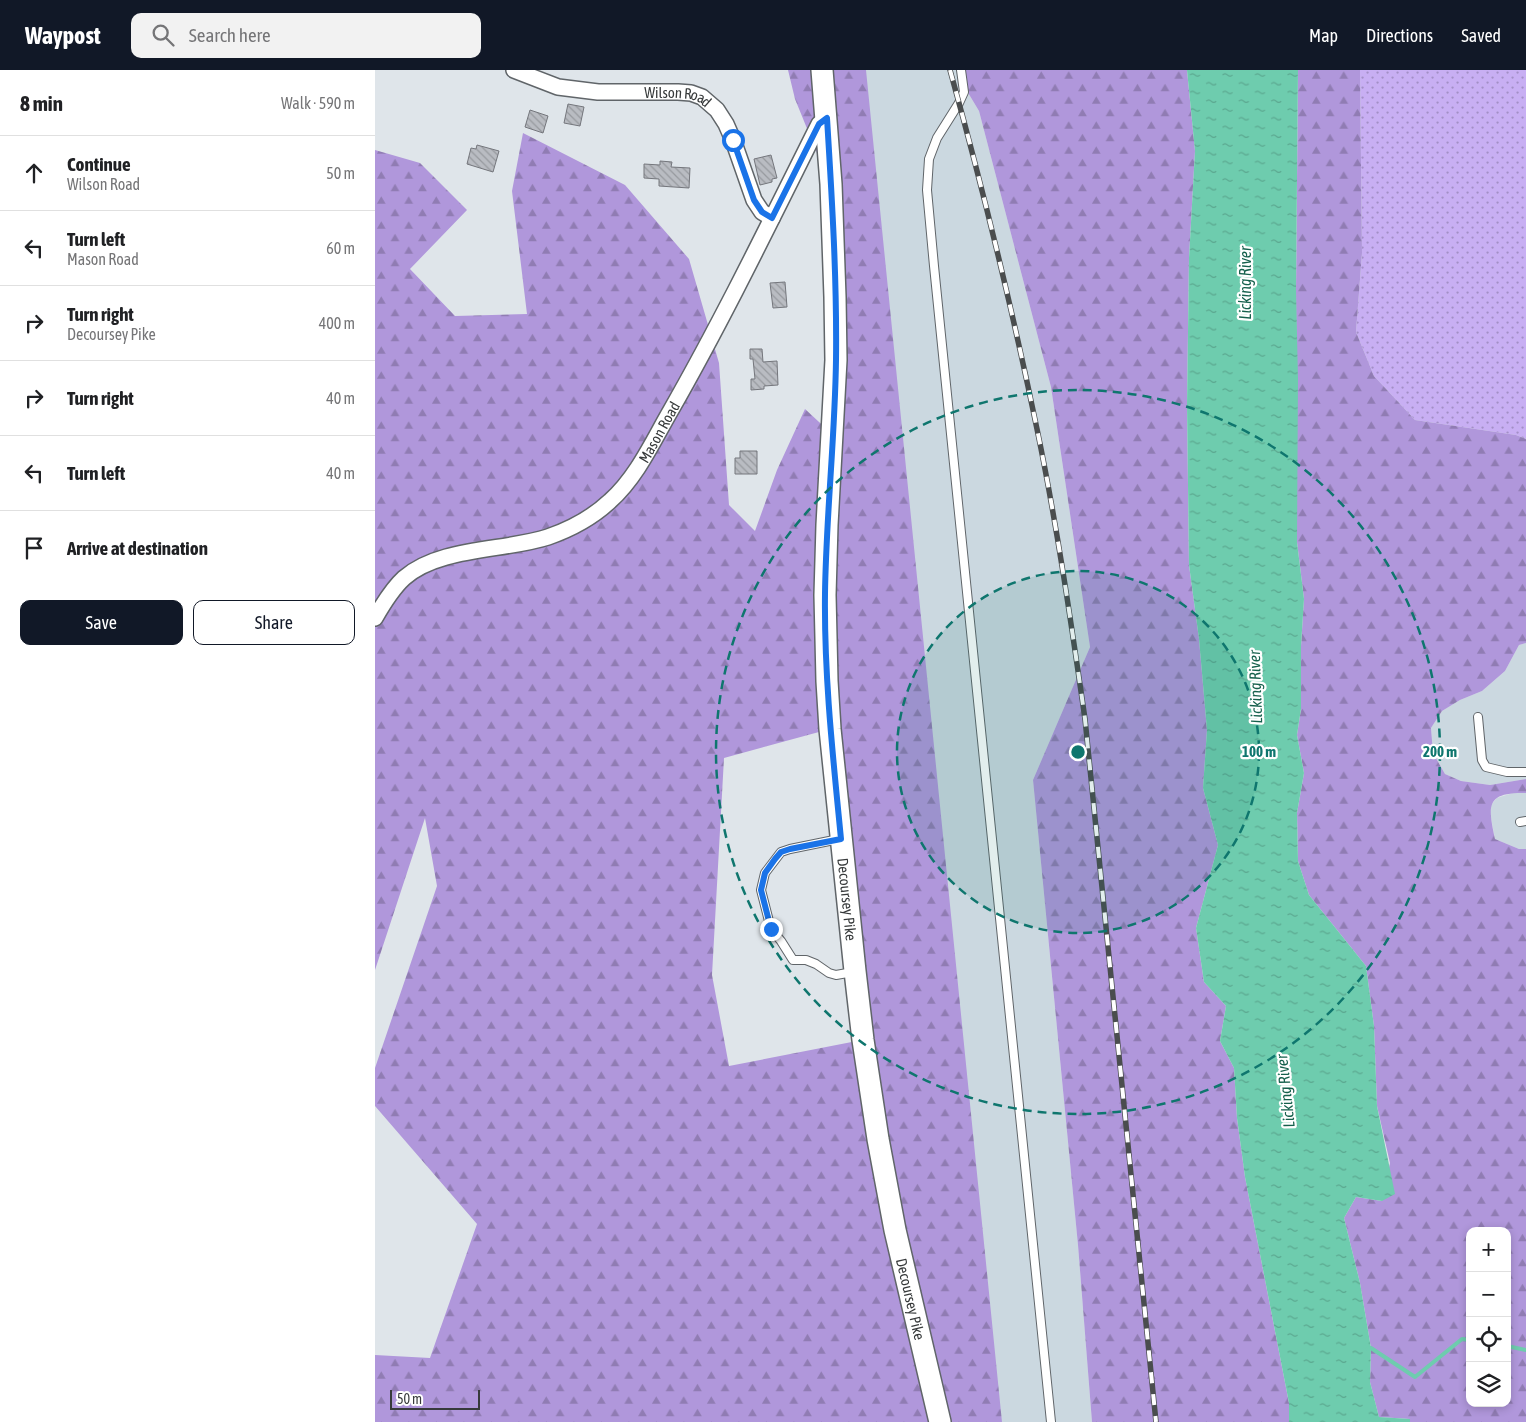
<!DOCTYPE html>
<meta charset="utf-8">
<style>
:root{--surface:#fff;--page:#f2f2f2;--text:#202124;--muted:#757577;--line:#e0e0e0;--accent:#111827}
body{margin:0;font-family:"Asap Condensed",sans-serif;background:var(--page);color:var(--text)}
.controls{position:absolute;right:15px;bottom:15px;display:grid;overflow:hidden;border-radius:10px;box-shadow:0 2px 8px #0003}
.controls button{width:45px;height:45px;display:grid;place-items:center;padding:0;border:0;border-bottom:1px solid var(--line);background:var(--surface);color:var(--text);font:25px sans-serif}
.scale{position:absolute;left:15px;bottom:12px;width:90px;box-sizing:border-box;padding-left:5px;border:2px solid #373a3b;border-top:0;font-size:14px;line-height:18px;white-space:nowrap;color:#373a3b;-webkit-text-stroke:4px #fff;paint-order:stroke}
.stop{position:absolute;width:15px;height:15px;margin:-11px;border:4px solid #1a73e8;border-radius:50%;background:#fff}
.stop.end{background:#1a73e8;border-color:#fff;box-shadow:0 1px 5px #0008}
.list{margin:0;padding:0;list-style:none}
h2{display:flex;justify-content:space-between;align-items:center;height:65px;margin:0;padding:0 20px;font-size:21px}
h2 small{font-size:16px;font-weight:400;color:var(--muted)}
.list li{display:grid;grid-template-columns:32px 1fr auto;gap:15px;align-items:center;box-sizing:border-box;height:75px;padding:0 20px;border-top:1px solid var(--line)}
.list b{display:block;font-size:19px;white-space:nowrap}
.list p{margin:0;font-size:16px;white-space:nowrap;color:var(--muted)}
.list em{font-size:16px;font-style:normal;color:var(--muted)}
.actions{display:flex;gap:10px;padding:15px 20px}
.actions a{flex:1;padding:11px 0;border:1px solid var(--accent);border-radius:10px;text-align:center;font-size:18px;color:var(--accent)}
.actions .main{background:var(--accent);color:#fff}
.icon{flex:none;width:28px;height:28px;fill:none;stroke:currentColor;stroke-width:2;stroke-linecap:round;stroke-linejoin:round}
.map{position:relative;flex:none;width:1151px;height:1352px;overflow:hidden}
header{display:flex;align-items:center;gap:30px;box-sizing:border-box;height:70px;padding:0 25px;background:var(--accent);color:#fff}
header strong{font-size:24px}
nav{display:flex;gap:28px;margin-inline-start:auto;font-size:18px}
.search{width:350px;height:45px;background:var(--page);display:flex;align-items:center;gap:12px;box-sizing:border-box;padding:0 18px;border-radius:10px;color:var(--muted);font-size:19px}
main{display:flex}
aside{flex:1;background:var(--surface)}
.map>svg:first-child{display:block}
.built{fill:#cbd8e0}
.grass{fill:url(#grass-dots)}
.forest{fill:url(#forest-firs);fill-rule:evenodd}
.water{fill:url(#water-ripples)}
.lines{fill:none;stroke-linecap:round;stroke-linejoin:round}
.stream{stroke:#6eccae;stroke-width:4}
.building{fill:url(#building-back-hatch);stroke:#74767c}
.lane-casing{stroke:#606569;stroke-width:10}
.street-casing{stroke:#606569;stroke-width:18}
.secondary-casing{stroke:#606569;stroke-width:24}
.lane{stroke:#fff;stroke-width:8}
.street{stroke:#fff;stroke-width:15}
.secondary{stroke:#fff;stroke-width:21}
.rail-casing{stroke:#4a4d4e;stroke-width:5.5}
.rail{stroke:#fff;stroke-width:4;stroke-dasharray:11;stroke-linecap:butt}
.route{stroke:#1a73e8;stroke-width:6}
.ring{fill:none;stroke:#0f766e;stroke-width:2.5;stroke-dasharray:9 6}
.labels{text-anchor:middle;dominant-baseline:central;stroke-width:4.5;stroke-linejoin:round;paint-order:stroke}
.street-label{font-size:15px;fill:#373a3b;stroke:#fff}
.water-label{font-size:16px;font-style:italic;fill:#15604c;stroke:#fff}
.centre{fill:#0f766e;stroke:#fff;stroke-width:2.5}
.ring-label{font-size:15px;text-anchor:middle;font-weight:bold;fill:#0f766e;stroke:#fff;stroke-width:4.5;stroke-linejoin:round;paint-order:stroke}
</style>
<header>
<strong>Waypost</strong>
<div class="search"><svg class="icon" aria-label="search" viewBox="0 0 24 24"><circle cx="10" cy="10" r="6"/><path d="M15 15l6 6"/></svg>Search here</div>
<nav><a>Map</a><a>Directions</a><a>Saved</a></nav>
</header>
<main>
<aside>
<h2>8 min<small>Walk · 590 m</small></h2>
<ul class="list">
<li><svg class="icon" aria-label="ahead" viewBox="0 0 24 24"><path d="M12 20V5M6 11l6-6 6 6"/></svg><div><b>Continue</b><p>Wilson Road</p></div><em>50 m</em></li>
<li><svg class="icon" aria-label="left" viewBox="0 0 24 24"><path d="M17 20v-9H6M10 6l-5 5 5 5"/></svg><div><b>Turn left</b><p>Mason Road</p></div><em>60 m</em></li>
<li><svg class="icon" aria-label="right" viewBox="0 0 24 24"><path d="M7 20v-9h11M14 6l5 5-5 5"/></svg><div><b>Turn right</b><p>Decoursey Pike</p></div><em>400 m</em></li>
<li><svg class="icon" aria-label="right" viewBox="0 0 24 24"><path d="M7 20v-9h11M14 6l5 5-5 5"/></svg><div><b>Turn right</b></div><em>40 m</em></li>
<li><svg class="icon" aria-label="left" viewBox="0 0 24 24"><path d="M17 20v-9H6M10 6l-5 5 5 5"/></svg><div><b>Turn left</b></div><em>40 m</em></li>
<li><svg class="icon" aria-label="arrive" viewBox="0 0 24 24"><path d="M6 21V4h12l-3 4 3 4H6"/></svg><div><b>Arrive at destination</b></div></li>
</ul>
<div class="actions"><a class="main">Save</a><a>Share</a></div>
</aside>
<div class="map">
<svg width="1151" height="1352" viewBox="0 0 1151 1352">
<defs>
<pattern id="grass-dots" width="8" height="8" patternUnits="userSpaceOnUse" patternTransform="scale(1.25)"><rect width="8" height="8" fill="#c8aff3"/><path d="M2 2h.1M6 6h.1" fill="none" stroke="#a38fc6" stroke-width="1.8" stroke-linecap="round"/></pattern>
<pattern id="forest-firs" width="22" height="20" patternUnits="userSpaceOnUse" patternTransform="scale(1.25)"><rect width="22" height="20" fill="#b097db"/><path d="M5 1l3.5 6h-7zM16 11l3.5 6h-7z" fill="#907cb3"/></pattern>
<pattern id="water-ripples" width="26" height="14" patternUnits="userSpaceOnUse" patternTransform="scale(1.25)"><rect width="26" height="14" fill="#6eccae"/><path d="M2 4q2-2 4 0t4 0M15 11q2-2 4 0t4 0" fill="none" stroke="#5ba78f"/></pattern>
<pattern id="building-back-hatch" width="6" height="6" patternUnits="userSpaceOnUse" patternTransform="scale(1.25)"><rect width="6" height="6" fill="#b9bcc2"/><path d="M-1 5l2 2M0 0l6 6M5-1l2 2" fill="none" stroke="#979a9f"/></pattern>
</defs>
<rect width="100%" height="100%" fill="#dfe5ea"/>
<path class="built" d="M447 0H586L589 16 604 41 676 317 715 577 658 710 703 1175 717 1352H565L458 365Z
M1151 573V709L1115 715 1086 711 1070 704 1058 683 1056 658 1067 641 1085 630 1107 621 1130 601 1144 575Z
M1138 723H1151V779H1144L1120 769 1116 748 1115 736 1122 728Z"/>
<path class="grass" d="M985 0H1151V369L1141 365 1040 350 999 306 981 262 987 183Z"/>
<path class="forest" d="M413 0H491L627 1352H0V1285L55 1288 102 1154 0 1036V998L62 816 50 748 0 900V80L45 93 92 140 35 199 80 246 152 244 137 121 148 63 250 115 314 189 344 293 354 435 380 461 402 400 430 339 457 364V120L420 29ZM455 659 487 970 354 996 337 905 349 688Z
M586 0H812L820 81 814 188 812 335 814 495 824 569 832 660 828 718 843 775 821 858 829 912 851 936 845 971 859 998 862 1048 870 1107 914 1333V1352H717L703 1175 658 710 715 577 676 317 604 41 589 16Z
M923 0H985L987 183 981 262 999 306 1040 350 1141 365 1151 369V573L1144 575 1130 601 1107 621 1085 630 1067 641 1056 658 1058 683 1070 704 1086 711 1115 715 1151 709V723C1110 722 1113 736 1120 769L1144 779H1151V1352H1035V1349L1004 1347 995 1312 996 1278 985 1213 969 1148 981 1127 1007 1131 1015 1093 1002 1036 999 956 991 896 934 825 923 791 922 743 929 703 922 665 926 639V576L929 529 922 472 921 220ZM1095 1161H1132V1333H1095Z"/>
<path class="water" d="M812 0H923L921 220 923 309 922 472 929 529 926 576V639L922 665 929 703 922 743 923 791 934 825 991 896 999 956 1002 1036 1020 1124 1007 1131 981 1127 969 1148 985 1213 996 1278 995 1312 1004 1347 1035 1349V1352H914V1333L870 1107 862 1048 859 998 845 971 851 936 829 912 821 858 843 775 828 718 832 660 824 569 814 495 812 335 814 188 820 81Z"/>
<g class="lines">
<path class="stream" d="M1132 1276 1151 1280
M992 1279 996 1278 1040 1307 1087 1269 1095 1270"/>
</g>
<path class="building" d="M193 34 209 37 205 56 189 53Z
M155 40 173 46 168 63 150 57Z
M102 75 124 81 118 102 92 94 96 78 101 79Z
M396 85 402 108 397 109V112L385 115 379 89Z
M285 91 297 92 296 97 315 98 314 118 284 116V109L269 108V94L285 95Z
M410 212 412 237 398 238 395 213Z
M375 279H387L388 292 402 291 403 315 389 316V319L376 320V309H380L378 289H375Z
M365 381H382V404H360V388H365Z"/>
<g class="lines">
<g class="lane-casing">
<path id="lane" d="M586 0 589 22 584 33 562 68 554 89 552 120 559 196 676 1352
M1103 647 1107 690 1111 697 1132 702H1151
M1145 752 1151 751
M464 769 415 779 406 782 390 803 386 820 396 859 406 871 418 890H431L441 894 454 903 461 905 478 902"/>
</g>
<g class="street-casing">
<g id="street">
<path id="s1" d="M139 0 183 17 223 22H303L316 23 327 27 342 40 351 54 358 70 379 130 387 142 397 148"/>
<path id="s2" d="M0 548C8 534 17 519 29 508 64 477 130 481 173 467 196 459 218 447 235 431 262 407 278 371 296 340 349 247 396 150 444 54L452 48"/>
</g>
</g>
<g class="secondary-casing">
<g id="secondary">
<path id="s3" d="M447 0 456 114 460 227 461 290 452 455 450 525 452 611 455 659 480 901 488 970 503 1069 520 1160 565 1352"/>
</g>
</g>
<use href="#lane" class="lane"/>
<use href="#street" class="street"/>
<use href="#secondary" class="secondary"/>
<g class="rail-casing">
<path id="rail" d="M575 0C608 119 637 238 662 359 682 455 696 552 710 649L781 1352"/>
</g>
<use href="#rail" class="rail"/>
</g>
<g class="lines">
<path class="route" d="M358 70 379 130 387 142 397 148 444 54 452 48C457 129 462 209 461 290 460 368 451 446 450 524 449 606 458 687 466 769L415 779 406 782 400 789 390 803 386 820 396 859"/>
</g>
<circle cx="703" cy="682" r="181" fill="#0f766e" fill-opacity=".12"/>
<g class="ring">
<circle cx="703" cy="682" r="181"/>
<circle cx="703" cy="682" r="362"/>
</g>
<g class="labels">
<g class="street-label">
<text stroke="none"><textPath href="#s1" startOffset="168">Wilson Road</textPath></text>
<text stroke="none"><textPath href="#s2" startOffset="358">Mason Road</textPath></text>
<text stroke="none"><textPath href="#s3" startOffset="831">Decoursey Pike</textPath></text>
<text stroke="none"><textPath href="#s3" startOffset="1236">Decoursey Pike</textPath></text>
</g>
<g class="water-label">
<text transform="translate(870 213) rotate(-90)">Licking River</text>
<text transform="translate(880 617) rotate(-92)">Licking River</text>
<text transform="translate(910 1021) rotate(-96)">Licking River</text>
</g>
</g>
<circle cx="703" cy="682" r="8" class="centre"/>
<g class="ring-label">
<text x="884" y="687">100 m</text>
<text x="1065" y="687">200 m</text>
</g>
</svg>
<div class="controls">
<button>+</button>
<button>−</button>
<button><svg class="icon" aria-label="locate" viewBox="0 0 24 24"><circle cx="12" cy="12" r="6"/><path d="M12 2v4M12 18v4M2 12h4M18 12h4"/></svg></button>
<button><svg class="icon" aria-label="layers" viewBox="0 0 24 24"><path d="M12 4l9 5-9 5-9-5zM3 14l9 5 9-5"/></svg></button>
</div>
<div class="scale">50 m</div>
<div class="stop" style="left:358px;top:70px"></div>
<div class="stop end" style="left:396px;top:859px"></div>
</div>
</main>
